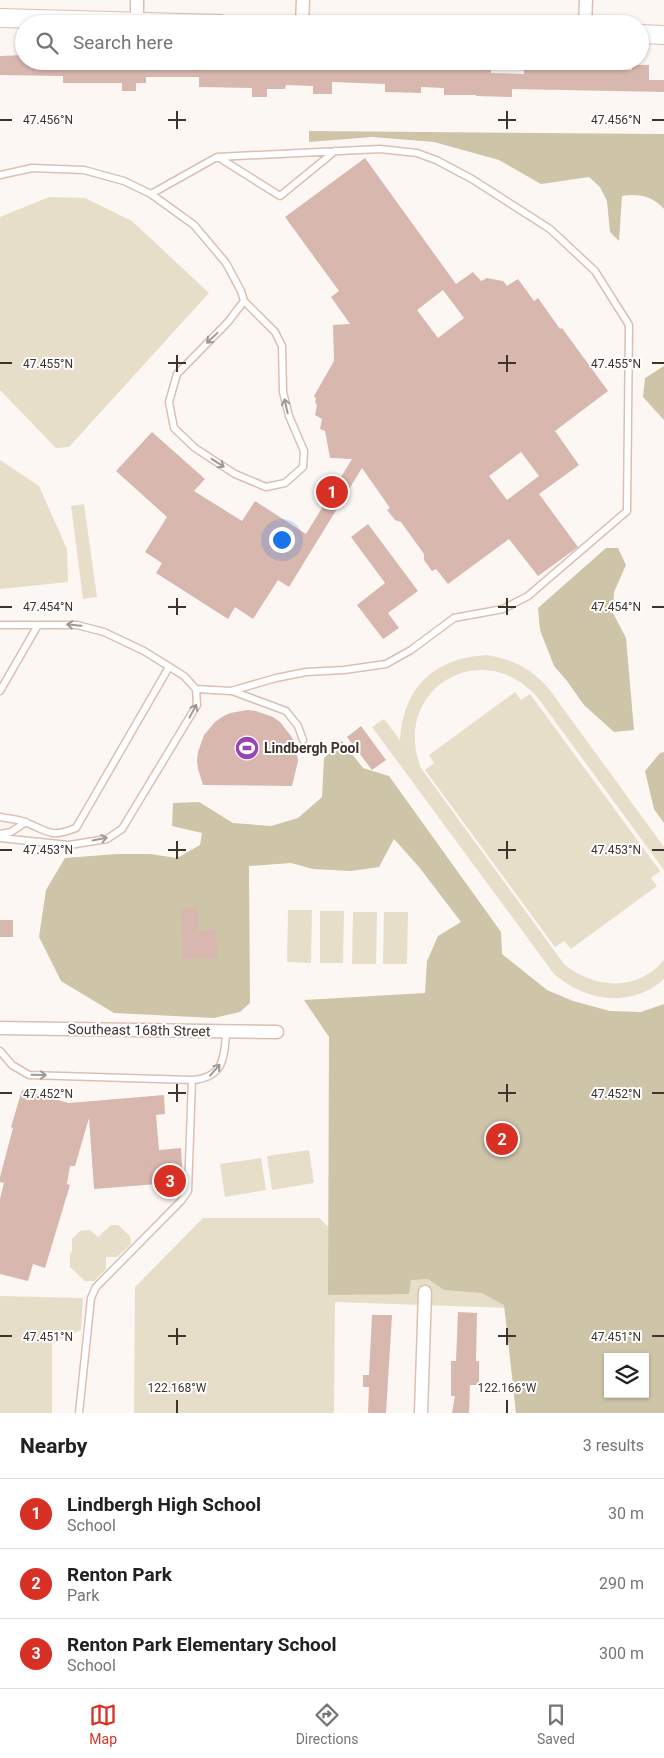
<!DOCTYPE html>
<meta charset="utf-8">
<style>
:root{--surface:#fff;--page:#f6f6f6;--text:#202124;--muted:#757577;--line:#e0e0e0;--accent:#d93025}
body{margin:0;font-family:Roboto,sans-serif;background:var(--page);color:var(--text)}
.controls{position:absolute;right:15px;bottom:15px;display:grid;overflow:hidden;border-radius:0px;box-shadow:0 1px 4px #0004}
.controls button{width:45px;height:45px;display:grid;place-items:center;padding:0;border:0;border-bottom:1px solid var(--line);background:var(--surface);color:var(--text);font:25px sans-serif}
.you{position:absolute;left:281px;top:539px;width:18px;height:18px;margin:-12px;border:4px solid #fff;border-radius:50%;background:#1a73e8;box-shadow:0 0 0 8px #1a73e833}
.badge{display:grid;place-items:center;width:32px;height:32px;border-radius:50%;background:var(--accent);color:#fff;font-size:16px;font-weight:700}
.pin{position:absolute;translate:-50% -50%;border:2px solid #fff;box-shadow:0 1px 5px #0006}
.list{margin:0;padding:0;list-style:none}
h2{display:flex;justify-content:space-between;align-items:center;height:65px;margin:0;padding:0 20px;font-size:21px}
h2 small{font-size:16px;font-weight:400;color:var(--muted)}
.list li{display:grid;grid-template-columns:32px 1fr auto;gap:15px;align-items:center;box-sizing:border-box;height:70px;padding:0 20px;border-top:1px solid var(--line)}
.list b{display:block;font-size:19px;white-space:nowrap}
.list p{margin:0;font-size:16px;white-space:nowrap;color:var(--muted)}
.list em{font-size:16px;font-style:normal;color:var(--muted)}
.icon{flex:none;width:28px;height:28px;fill:none;stroke:currentColor;stroke-width:2;stroke-linecap:round;stroke-linejoin:round}
.map{position:relative;flex:none;width:664px;height:1413px;overflow:hidden}
.search{position:absolute;background:var(--surface);box-shadow:0 1px 4px #0004;left:15px;right:15px;top:15px;height:55px;display:flex;align-items:center;gap:12px;box-sizing:border-box;padding:0 18px;border-radius:28px;color:var(--muted);font-size:19px}
.sheet{height:275px;background:var(--surface)}
nav{display:flex;justify-content:space-around;align-items:center;box-sizing:border-box;height:70px;border-top:1px solid var(--line);background:var(--surface);font-size:14px;color:var(--muted)}
nav a{display:grid;justify-items:center;gap:2px}
nav .on{color:var(--accent)}
.map>svg:first-child{display:block}
.green{fill:#e6dec9;fill-rule:evenodd}
.forest{fill:#cec4a8;fill-rule:evenodd}
.building{fill:#d8b7af;fill-rule:evenodd}
.lines{fill:none;stroke-linecap:round;stroke-linejoin:round}
.lane-casing{stroke:#dbc0b1;stroke-width:9}
.street-casing{stroke:#dbc0b1;stroke-width:15}
.secondary-casing{stroke:#dbc0b1;stroke-width:20}
.lane{stroke:#fff;stroke-width:6}
.street{stroke:#fff;stroke-width:12}
.secondary{stroke:#fff;stroke-width:18}
.oneway{stroke:#9e9996}
.ticks{fill:none;stroke:#3e332d;stroke-width:2}
.labels{text-anchor:middle;dominant-baseline:central;stroke-width:4;stroke-linejoin:round;paint-order:stroke}
.poi-label{font-size:14px;font-weight:bold;fill:#3e332d;stroke:#fff;text-anchor:start}
.street-label{font-size:14px;fill:#3e332d;stroke:#fff}
.ticks-label{font-size:12px;text-anchor:middle;fill:#3e332d;stroke:#fff;stroke-width:4;stroke-linejoin:round;paint-order:stroke}
</style>
<div class="map">
<svg width="664" height="1413" viewBox="0 0 664 1413">
<rect width="100%" height="100%" fill="#fdf7f4"/>
<path class="green" d="M49 197 85 198 132 221 209 293 69 447 56 448 0 390V217Z
M0 460 39 486 67 549 68 582 0 589Z
M84 504 97 597 83 599 71 506Z
M488 655C514 660 532 669 549 689L664 847V870L538 698C483 634 390 689 421 768L564 964C594 989 637 992 664 960V979C631 1009 585 1001 554 974L372 727 384 719 400 740C403 687 435 657 488 655Z
M515 692 521 700 530 694 660 871 651 878 657 886 571 949 564 941 555 947 425 770 434 763 429 755Z
M288 910H312L311 963 287 962Z
M320 911H344L343 963H320Z
M353 912H377L376 964H352Z
M384 912H408L407 964H383Z
M664 1025V1413H536L539 1309 335 1302 334 1413H134L135 1287 203 1218H319L335 1233ZM608 1357H645V1394H608Z
M309 1150 314 1183 272 1190 267 1156Z
M261 1158 266 1190 225 1197 220 1164Z
M111 1225H118L130 1236 131 1244 117 1257H106V1269L94 1281H85L70 1267V1254L72 1251V1239L80 1231 90 1230 98 1237Z
M0 1296 83 1298 81 1330 52 1343V1413H0Z"/>
<path class="forest" d="M309 131 664 134V209C653 196 638 193 622 196L619 241 610 232 607 201 600 187 589 177 541 184 499 160 434 142 372 137 309 142Z
M664 366V420L643 397 645 378Z
M606 548H618L626 565 614 592 613 613 626 638 634 730 614 732 584 705 567 681 554 666 540 630 538 608Z
M342 741 363 768 389 776 501 932 502 954 547 990 573 1001 610 1011 641 1012 664 1004V1413H516L504 1305 482 1293 444 1290 428 1279 411 1280 409 1294 328 1295 329 1037 304 1000 425 993 427 961 438 936 461 922 419 867 394 839 379 867 351 871 313 869 291 863 249 866 250 1003 240 1012 214 1018 114 1013 61 981 39 937 46 890 65 858 117 854H150L177 858 200 845 202 833 172 826 173 803 199 802 233 823 271 826 298 818 322 797 324 758ZM608 1357H645V1394H608Z
M664 752V823L654 809 645 771 660 753Z"/>
<path class="building" d="M24 55V61H219V67L250 68 267 67V61H306V63L403 65V70H429V61L476 65V62H491V73L524 74V63H539V68L556 69H590L591 64 607 65V70H632V65H649V80H664V92L512 89V97L476 96V95H444V88L421 87V93L385 92V84L332 82V94H313V86L286 85 285 89H267V97H252V88L199 87V77H146V83H136V91H122V83H63V76L0 75V56Z
M365 158 456 284 473 272 481 281 487 278 503 281 507 286 518 279 534 301 538 298 560 329 562 328 608 391 555 431 579 465 539 494 578 547 538 576 509 539 448 584 436 569 432 571 424 560V554L401 522 395 520 387 510 390 508 362 468 289 587 278 580 253 619 235 607 228 619 156 573 162 563 145 552 167 517 116 471 152 432 205 479 194 491 242 521 255 501 306 534 352 459 330 458 325 431 320 429 322 419 315 415 317 405 315 402 316 398 314 396 334 361 333 325 350 324 331 297 339 291 285 217ZM443 290 464 318 438 338 417 310ZM521 452 539 476 507 500 489 476Z
M368 524 418 591 388 613 399 628 383 639 357 605 385 583 351 537Z
M248 710 256 711 273 717 280 722 291 736 295 744 298 761 292 786 203 785 198 769 197 761 198 752 204 735 215 722 222 717 230 713Z
M361 726 386 760 372 770 347 737Z
M198 908V931L216 930 217 958 183 959 181 909Z
M0 920H13V937H0Z
M22 1090 69 1103 164 1095 165 1114 156 1115 159 1150 181 1148 183 1182 94 1189 89 1118 75 1166H70L67 1184 70 1185 45 1268 33 1264 28 1281 0 1274V1199L4 1183 0 1182V1177L13 1128 11 1127Z
M458 1312 477 1313 476 1361H479V1385H470L469 1413H452L455 1396H451V1361H456Z
M372 1315H392L386 1413H368L369 1387H363V1375H369Z"/>
<g class="lines">
<g class="lane-casing">
<path id="lane" d="M218 157 280 196 335 151
M0 175 32 168 84 170 124 181 151 194 194 225 226 263 241 291 244 301 275 332 282 346 283 392 289 416 304 451 303 467 285 483 266 487 235 474 195 448 174 428 169 402 177 374 228 322 244 301
M151 194 217 157 380 149 417 153 436 160 472 179 550 229 595 271 629 325 627 511 528 596 503 609 454 618 411 650 386 664 344 670 306 672 276 678 231 691 196 689
M0 625H77L104 632 144 651 184 676 196 689 197 705 122 829 107 839 69 845 0 838
M0 691 38 625
M232 691 286 711 298 726 303 740
M0 817C9 819 19 819 27 823 50 832 50 838 76 828L169 667
M0 834 11 832 26 822
M0 1051 12 1065 29 1075 192 1080C223 1078 225 1058 226 1031
M79 1413 91 1298 96 1287 181 1201 188 1191 192 1080"/>
</g>
<g class="street-casing">
<path id="street" d="M137 22V0
M302 24 303 0
M585 24 586 0
M0 1028 277 1032
M421 1413 425 1292"/>
</g>
<g class="secondary-casing">
<path id="secondary" d="M0 18 220 24
M640 34 664 35"/>
</g>
<use href="#lane" class="lane"/>
<use href="#street" class="street"/>
<use href="#secondary" class="secondary"/>
</g>
<defs><path id="oneway-shaft" d="M-6 0H5M1.5-3L5.5 0L1.5 3" fill="none" stroke-width="1.6" stroke-linecap="round" stroke-linejoin="round" transform="scale(1.25)"/></defs>
<g class="oneway">
<use href="#oneway-shaft" transform="translate(212 338) rotate(137)"/>
<use href="#oneway-shaft" transform="translate(286 406) rotate(-103)"/>
<use href="#oneway-shaft" transform="translate(218 463) rotate(33)"/>
<use href="#oneway-shaft" transform="translate(74 625) rotate(-175)"/>
<use href="#oneway-shaft" transform="translate(193 711) rotate(-62)"/>
<use href="#oneway-shaft" transform="translate(100 839) rotate(-11)"/>
<use href="#oneway-shaft" transform="translate(215 1070) rotate(-49)"/>
<use href="#oneway-shaft" transform="translate(39 1075) rotate(1)"/>
</g>
<path class="ticks" d="M177 111V129M507 111V129M0 120H12M168 120H186M498 120H516M652 120H664M177 355V372M507 355V372M0 363H12M168 363H186M498 363H516M652 363H664M177 598V615M507 598V615M0 607H12M168 607H186M498 607H516M652 607H664M177 841V859M507 841V859M0 850H12M168 850H186M498 850H516M652 850H664M177 1084V1102M507 1084V1102M0 1093H12M168 1093H186M498 1093H516M652 1093H664M177 1328V1345M507 1328V1345M0 1336H12M168 1336H186M498 1336H516M652 1336H664M177 1400V1413M507 1400V1413"/>
<defs>
<g id="stadium-disc" transform="scale(1.25)"><circle r="9.5" fill="#9745b3" stroke="#fff"/><path d="M0-5a6.5 5 0 1 0 0 10a6.5 5 0 1 0 0-10ZM-3.5-1.8h7v3.6h-7Z" fill="#fff"/></g>
</defs>
<g fill-rule="evenodd">
<use href="#stadium-disc" x="247" y="748"/>
</g>
<g class="labels">
<g class="poi-label">
<text x="264" y="748">Lindbergh Pool</text>
</g>
<g class="street-label">
<text transform="translate(139 1030) rotate(1)">Southeast 168th Street</text>
</g>
</g>
<g class="ticks-label">
<text x="48" y="124">47.456°N</text>
<text x="616" y="124">47.456°N</text>
<text x="48" y="368">47.455°N</text>
<text x="616" y="368">47.455°N</text>
<text x="48" y="611">47.454°N</text>
<text x="616" y="611">47.454°N</text>
<text x="48" y="854">47.453°N</text>
<text x="616" y="854">47.453°N</text>
<text x="48" y="1098">47.452°N</text>
<text x="616" y="1098">47.452°N</text>
<text x="48" y="1341">47.451°N</text>
<text x="616" y="1341">47.451°N</text>
<text x="177" y="1392">122.168°W</text>
<text x="507" y="1392">122.166°W</text>
</g>
</svg>
<div class="controls">
<button><svg class="icon" aria-label="layers" viewBox="0 0 24 24"><path d="M12 4l9 5-9 5-9-5zM3 14l9 5 9-5"/></svg></button>
</div>
<div class="you"></div>
<div class="pin badge" style="left:332px;top:492px">1</div>
<div class="pin badge" style="left:502px;top:1139px">2</div>
<div class="pin badge" style="left:170px;top:1181px">3</div>
<div class="search"><svg class="icon" aria-label="search" viewBox="0 0 24 24"><circle cx="10" cy="10" r="6"/><path d="M15 15l6 6"/></svg>Search here</div>
</div>
<section class="sheet">
<h2>Nearby<small>3 results</small></h2>
<ul class="list">
<li><span class="badge">1</span><div><b>Lindbergh High School</b><p>School</p></div><em>30 m</em></li>
<li><span class="badge">2</span><div><b>Renton Park</b><p>Park</p></div><em>290 m</em></li>
<li><span class="badge">3</span><div><b>Renton Park Elementary School</b><p>School</p></div><em>300 m</em></li>
</ul>
</section>
<nav>
<a class="on"><svg class="icon" aria-label="map" viewBox="0 0 24 24"><path d="M3 6l6-2 6 2 6-2v14l-6 2-6-2-6 2zM9 4v14M15 6v14"/></svg>Map</a>
<a><svg class="icon" aria-label="directions" viewBox="0 0 24 24"><path d="M12 3l9 9-9 9-9-9zM9 14v-3h6M13 9l2 2-2 2"/></svg>Directions</a>
<a><svg class="icon" aria-label="saved" viewBox="0 0 24 24"><path d="M7 4h10v16l-5-4-5 4z"/></svg>Saved</a>
</nav>
